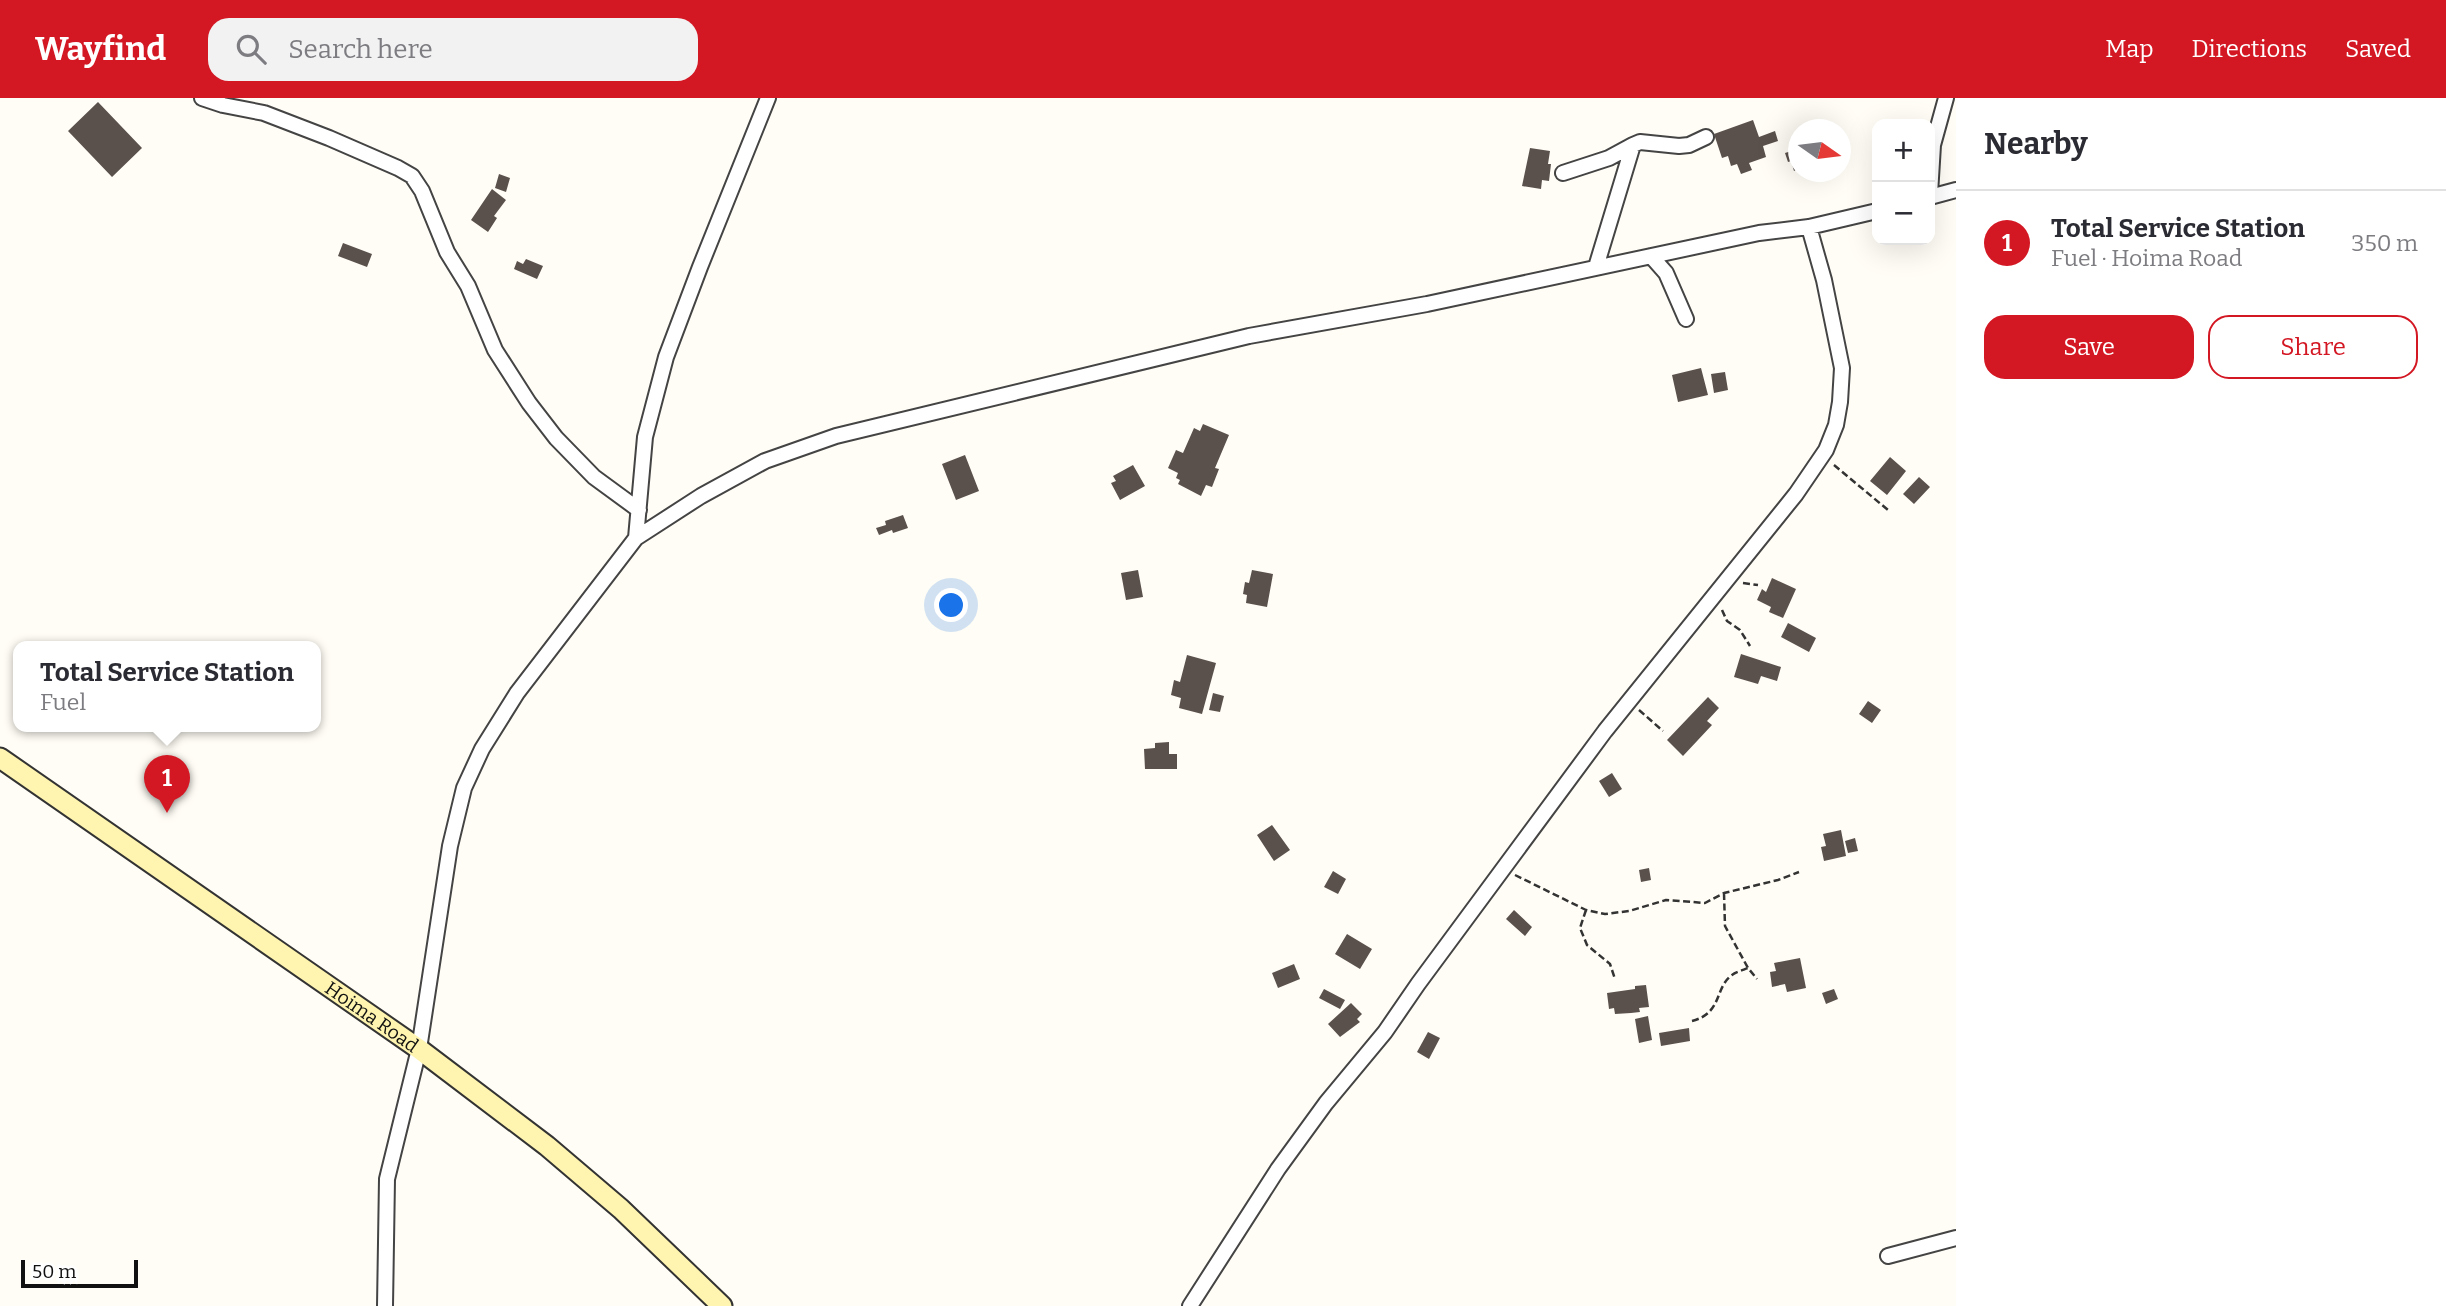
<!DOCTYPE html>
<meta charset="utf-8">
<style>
:root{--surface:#fff;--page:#f2f2f3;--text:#2b2b33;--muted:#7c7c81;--line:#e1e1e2;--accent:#d31723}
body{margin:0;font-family:Bitter,serif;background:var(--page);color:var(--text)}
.controls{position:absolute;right:21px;top:21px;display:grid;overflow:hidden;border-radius:14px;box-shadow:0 7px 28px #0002}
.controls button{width:63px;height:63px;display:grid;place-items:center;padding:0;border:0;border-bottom:2px solid var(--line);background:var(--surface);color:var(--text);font:35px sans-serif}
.compass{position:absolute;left:1788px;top:21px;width:63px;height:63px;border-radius:50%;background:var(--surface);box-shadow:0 7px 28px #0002;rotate:104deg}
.scale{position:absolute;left:21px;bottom:18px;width:117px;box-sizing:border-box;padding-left:7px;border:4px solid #111;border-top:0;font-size:19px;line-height:24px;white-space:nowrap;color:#111;-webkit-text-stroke:5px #fff;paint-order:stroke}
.you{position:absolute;left:952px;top:508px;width:24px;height:24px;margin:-18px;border:5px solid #fff;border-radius:50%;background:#1a73e8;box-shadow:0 0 0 10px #1a73e833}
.badge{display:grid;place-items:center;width:46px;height:46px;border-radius:50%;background:var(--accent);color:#fff;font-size:23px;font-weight:700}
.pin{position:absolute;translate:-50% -58px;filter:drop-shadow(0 2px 4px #0008)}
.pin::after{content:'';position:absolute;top:37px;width:24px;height:21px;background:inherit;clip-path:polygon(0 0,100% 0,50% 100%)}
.popup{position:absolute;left:13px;top:543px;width:308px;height:91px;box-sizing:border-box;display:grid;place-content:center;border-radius:14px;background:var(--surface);filter:drop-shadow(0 2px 5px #0005);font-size:23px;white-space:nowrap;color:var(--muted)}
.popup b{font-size:26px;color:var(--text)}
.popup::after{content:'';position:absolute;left:50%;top:100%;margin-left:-14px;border:14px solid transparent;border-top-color:var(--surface)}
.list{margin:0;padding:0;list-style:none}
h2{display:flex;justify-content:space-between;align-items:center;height:91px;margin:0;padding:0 28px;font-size:30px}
h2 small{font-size:23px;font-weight:400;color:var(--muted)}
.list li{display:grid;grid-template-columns:46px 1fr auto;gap:21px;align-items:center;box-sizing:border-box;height:105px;padding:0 28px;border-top:2px solid var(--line)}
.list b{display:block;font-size:26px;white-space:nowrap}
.list p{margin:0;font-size:23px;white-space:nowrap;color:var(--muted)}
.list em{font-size:23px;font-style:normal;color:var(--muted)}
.actions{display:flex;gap:14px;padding:21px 28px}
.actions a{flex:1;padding:16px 0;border:2px solid var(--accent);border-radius:21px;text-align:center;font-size:24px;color:var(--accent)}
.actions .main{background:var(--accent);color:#fff}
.icon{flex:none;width:38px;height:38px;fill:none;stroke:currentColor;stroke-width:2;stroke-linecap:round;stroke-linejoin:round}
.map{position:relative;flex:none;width:1956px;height:1208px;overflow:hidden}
header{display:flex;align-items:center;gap:42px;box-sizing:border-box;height:98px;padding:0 35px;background:var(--accent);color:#fff}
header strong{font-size:33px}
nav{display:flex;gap:38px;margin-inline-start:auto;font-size:24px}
.search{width:490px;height:63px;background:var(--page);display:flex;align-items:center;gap:18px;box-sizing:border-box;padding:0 24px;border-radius:21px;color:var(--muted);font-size:26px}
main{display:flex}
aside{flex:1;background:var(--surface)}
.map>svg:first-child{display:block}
.building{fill:#5b514c}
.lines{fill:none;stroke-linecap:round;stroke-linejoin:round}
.minor-casing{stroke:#444;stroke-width:18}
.secondary-casing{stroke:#333;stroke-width:23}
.path{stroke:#333;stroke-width:2.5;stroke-dasharray:7 3.5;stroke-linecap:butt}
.minor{stroke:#fff;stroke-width:14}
.secondary{stroke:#fff5b0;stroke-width:19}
.labels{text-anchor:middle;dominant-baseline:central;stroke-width:7;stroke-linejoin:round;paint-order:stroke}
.street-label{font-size:19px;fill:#111;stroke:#fff}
</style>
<header>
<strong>Wayfind</strong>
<div class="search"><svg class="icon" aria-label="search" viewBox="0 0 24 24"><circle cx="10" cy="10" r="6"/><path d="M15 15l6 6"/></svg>Search here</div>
<nav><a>Map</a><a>Directions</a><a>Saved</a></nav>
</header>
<main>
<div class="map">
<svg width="1956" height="1208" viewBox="0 0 1956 1208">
<rect width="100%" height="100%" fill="#fffdf5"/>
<path class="building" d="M98 4 142 50 112 79 68 33Z
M1753 22 1759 39 1775 33 1778 43 1763 48 1766 59 1749 65 1752 72 1741 76 1737 66 1731 68 1728 58 1722 60 1714 36Z
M1530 50 1550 53 1548 66H1551L1549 83 1542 82 1541 91 1522 88Z
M1798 51V71L1794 73 1791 63 1788 64 1785 55Z
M499 76 510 80 506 94 495 90Z
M492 91 506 102 494 118 497 120 488 134 471 122Z
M343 145 372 156 367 169 338 158Z
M526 161 543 168 537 181 514 171 517 163 523 166Z
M1701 270 1708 297 1678 304 1672 277Z
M1725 274 1728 292 1714 295 1711 276Z
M1203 326 1229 337 1215 370 1219 371 1212 389 1206 387 1201 398 1178 386 1180 382 1176 380 1178 375 1168 370 1176 352 1183 355 1194 330 1200 333Z
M965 357 979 393 956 402 942 366Z
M1890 359 1906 373 1887 397 1870 383Z
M1133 367 1145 388 1120 402 1111 385 1116 383 1113 378Z
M1919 379 1930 389 1914 406 1903 396Z
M903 417 908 430 893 435 892 432 879 437 876 430 886 427 885 423Z
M1138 472 1143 499 1126 502 1121 475Z
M1252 472 1273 476 1267 509 1246 505 1247 497 1243 496 1245 484 1249 485Z
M1772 480 1796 491 1783 520 1769 514 1771 509 1757 502 1762 491 1766 494Z
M1788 525 1816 540 1809 554 1781 539Z
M1741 556 1781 569 1777 583 1761 578 1758 586 1734 579Z
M1187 557 1216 565 1202 616 1179 610 1181 600 1171 597 1174 582 1180 584Z
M1213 595 1224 598 1220 614 1209 612Z
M1708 599 1719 610 1707 623 1712 627 1683 658 1667 642Z
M1868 603 1881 612 1872 625 1859 616Z
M1169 644V656H1177V671H1145L1144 651 1155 650V645Z
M1612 675 1622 691 1609 699 1599 683Z
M1272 727 1290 752 1274 763 1257 737Z
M1841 732 1846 758 1824 763 1821 749 1826 748 1823 736Z
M1855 740 1858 753 1848 755 1845 743Z
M1649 770 1651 782 1641 784 1639 772Z
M1333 773 1346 781 1338 796 1324 789Z
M1514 812 1532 829 1525 838 1506 821Z
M1347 836 1372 851 1360 871 1335 856Z
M1800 860 1806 890 1787 894 1785 886 1772 889 1770 874 1776 873 1774 865Z
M1294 866 1300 881 1278 890 1272 875Z
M1646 887 1649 909 1639 910 1640 914 1631 915 1615 916 1614 910 1609 911 1607 895 1635 891V888Z
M1324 891 1345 902 1340 911 1319 900Z
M1834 891 1838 901 1826 906 1822 895Z
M1351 905 1362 916 1357 921 1360 924 1340 939 1328 926Z
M1648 918 1652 942 1639 945 1635 921Z
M1689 930 1690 943 1661 948 1659 935Z
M1428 934 1440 940 1429 961 1417 954Z"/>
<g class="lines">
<g class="minor-casing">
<path id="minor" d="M202 0 223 7 264 15 329 40 398 70 412 78 422 93 447 154 468 188 495 252 529 305 556 340 594 379 639 412
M1563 75 1609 60 1633 47
M1930 96 1933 47 1946 0
M1930 99 1956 92
M1651 158 1666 175 1686 221
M1596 169 1633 47 1640 44 1679 48 1689 47 1706 39
M636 440 645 339 666 259 700 169 768 0
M1888 1158 1956 1140
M385 1208 387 1081 419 951 450 748 464 690 482 651 517 595 636 440 701 398 765 363 836 338 1249 238 1427 206 1759 135 1809 129 1877 113
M1190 1208 1278 1071 1326 1005 1385 934 1418 886 1605 633 1796 396 1826 352 1836 327 1840 304 1842 270 1824 182 1809 129"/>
</g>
<g class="secondary-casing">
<g id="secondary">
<path id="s1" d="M0 660 419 951 547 1048 621 1111 722 1208"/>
</g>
</g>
<path class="path" d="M1834 367 1888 412
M1743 485 1758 487
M1722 512 1727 523 1740 532 1750 548
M1639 612 1663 633
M1515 777 1586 812 1605 816 1629 813 1666 802 1705 805 1724 795 1778 782 1799 774
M1724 795 1725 828 1748 870 1757 881
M1586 812 1580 830 1587 847 1610 866 1615 881
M1692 923C1723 915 1714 890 1732 877 1736 874 1743 872 1748 870"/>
<use href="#minor" class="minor"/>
<use href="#secondary" class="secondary"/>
</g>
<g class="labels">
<g class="street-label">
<text stroke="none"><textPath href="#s1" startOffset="453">Hoima Road</textPath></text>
</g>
</g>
</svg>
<div class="controls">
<button>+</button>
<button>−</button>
</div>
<svg class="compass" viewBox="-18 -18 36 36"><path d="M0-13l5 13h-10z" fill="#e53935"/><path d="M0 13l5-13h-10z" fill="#7c7c81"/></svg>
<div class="scale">50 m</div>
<div class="you"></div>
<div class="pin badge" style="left:167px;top:715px">1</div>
<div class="popup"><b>Total Service Station</b>Fuel</div>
</div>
<aside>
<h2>Nearby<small></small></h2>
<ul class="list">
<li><span class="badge">1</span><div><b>Total Service Station</b><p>Fuel · Hoima Road</p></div><em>350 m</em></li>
</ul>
<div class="actions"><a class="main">Save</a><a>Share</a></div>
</aside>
</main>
